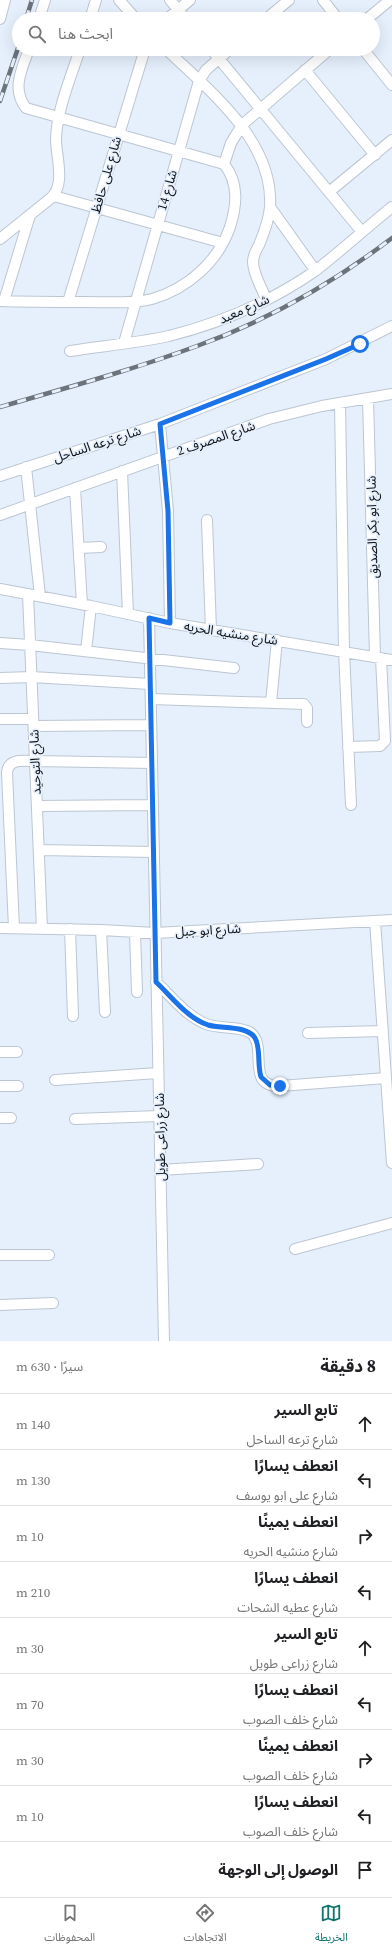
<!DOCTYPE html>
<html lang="ar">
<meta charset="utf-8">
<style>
:root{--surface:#fff;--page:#f6f6f6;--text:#202124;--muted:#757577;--line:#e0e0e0;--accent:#0f766e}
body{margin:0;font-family:"Source Serif 4","Noto Sans Arabic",serif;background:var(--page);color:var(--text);direction:rtl}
.stop{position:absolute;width:12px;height:12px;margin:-9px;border:3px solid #1a73e8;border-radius:50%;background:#fff}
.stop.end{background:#1a73e8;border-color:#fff;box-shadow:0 1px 4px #0008}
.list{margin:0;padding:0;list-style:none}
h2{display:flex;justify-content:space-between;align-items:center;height:52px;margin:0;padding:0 16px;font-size:17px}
h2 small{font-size:13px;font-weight:400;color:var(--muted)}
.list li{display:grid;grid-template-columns:26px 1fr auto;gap:12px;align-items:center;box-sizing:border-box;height:56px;padding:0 16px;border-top:1px solid var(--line)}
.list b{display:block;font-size:15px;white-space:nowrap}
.list p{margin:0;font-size:13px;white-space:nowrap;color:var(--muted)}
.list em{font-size:13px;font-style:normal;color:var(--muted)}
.icon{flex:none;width:22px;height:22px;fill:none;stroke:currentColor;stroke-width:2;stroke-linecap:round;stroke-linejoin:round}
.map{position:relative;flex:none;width:392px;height:1341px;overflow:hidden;direction:ltr}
.search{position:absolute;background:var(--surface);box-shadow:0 4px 16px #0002;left:12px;right:12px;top:12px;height:44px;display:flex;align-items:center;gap:10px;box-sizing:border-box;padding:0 14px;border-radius:22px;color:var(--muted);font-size:15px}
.sheet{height:556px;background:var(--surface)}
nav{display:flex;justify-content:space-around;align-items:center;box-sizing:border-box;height:56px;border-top:1px solid var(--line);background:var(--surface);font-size:11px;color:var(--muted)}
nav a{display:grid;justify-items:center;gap:2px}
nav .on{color:var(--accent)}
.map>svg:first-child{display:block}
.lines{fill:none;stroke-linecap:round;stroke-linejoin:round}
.street-casing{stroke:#bcc6d2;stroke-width:12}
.street{stroke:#fff;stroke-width:10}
.rail-casing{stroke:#6c737b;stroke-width:4.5}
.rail{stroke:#e6f0fd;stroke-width:3;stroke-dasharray:9;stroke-linecap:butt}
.route{stroke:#1a73e8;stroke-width:5}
.labels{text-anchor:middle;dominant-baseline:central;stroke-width:3.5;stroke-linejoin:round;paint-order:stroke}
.street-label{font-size:13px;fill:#0e1216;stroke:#e6f0fd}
</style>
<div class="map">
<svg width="392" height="1341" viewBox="0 0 392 1341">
<rect width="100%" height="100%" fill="#e6f0fd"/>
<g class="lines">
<g class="street-casing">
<path id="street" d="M119 0 136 19
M170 0 186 19
M323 0 338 19
M0 19 5 0
M39 19 45 0
M90 19 96 0
M167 19 190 0
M266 19 289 0
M367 19 390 0
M29 49C22 69 11 89 26 108L224 164
M166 49C209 91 274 140 270 207 269 219 264 233 259 245 256 250 253 255 253 262 253 274 262 288 266 299
M211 49 362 232
M363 49 392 85
M305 70 375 155
M224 164 231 143 242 125 330 49
M329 192 392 140
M54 196 223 243
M270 207 315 270
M0 239 51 198C66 184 56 157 56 139 57 109 71 77 80 49
M0 301C28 302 57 302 85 302 107 302 131 304 152 299 187 289 218 262 230 227 237 205 239 183 224 164
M4 301 30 215
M68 302 145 49
M124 343 199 81 206 70 230 49
M70 351C103 346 136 343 169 336 220 323 272 301 315 271 341 251 366 228 392 207
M368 398 375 657
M340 403 344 651 351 805
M160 424 168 511 170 623
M26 467 40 596
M122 471 128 614
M0 476 160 424 326 359 392 326
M75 488 82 604
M0 515 269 419 322 406 392 394
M207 520 211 630
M79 548 101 547
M0 589 91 606 170 623 392 660
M28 594 42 929
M149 618 164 1341
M0 643 30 645 234 668
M86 651 91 606
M0 678 32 677 150 684
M151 699 304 704 307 708V722
M271 703 277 640
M0 719H33
M34 726 151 725
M348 747 380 746 385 741 381 658
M37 806 153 805
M39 850 154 852
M375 921 392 1163
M0 928 101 930 155 933 392 920
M14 928 7 773C8 758 23 761 35 761L152 763
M70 929 73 1016
M101 930 105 1012
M135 933 137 992
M156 982C171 996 186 1016 206 1024 218 1029 241 1026 251 1033 268 1047 245 1087 280 1086L386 1078
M308 1033 383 1031
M0 1052H17
M55 1080 158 1073
M0 1086H18
M0 1118H11
M75 1119 159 1116
M160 1170 258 1164
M295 1249 392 1223
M0 1255H49
M0 1305 53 1303"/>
</g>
<use href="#street" class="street"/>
<g class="rail-casing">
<path id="rail" d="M26 19 32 0
M0 101 19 45
M0 407C66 388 132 370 197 346 266 321 333 283 392 238"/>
</g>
<use href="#rail" class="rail"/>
</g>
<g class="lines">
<path class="route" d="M280 1086 270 1085 261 1077C257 1065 261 1048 255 1038 247 1025 221 1029 208 1025 187 1018 172 997 156 982L149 618 170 623 168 511 160 424 326 359 360 344"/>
</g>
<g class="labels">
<g class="street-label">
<text transform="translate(106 175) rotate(-74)">شارع على حافظ</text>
<text transform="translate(167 190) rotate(-74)">شارع 14</text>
<text transform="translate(244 309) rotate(-24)">شارع معبد</text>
<text transform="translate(216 438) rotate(-19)">شارع المصرف 2</text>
<text transform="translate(97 444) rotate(-18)">شارع ترعه الساحل</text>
<text transform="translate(372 527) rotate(-91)">شارع ابو بكر الصديق</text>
<text transform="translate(231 633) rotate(9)">شارع منشيه الحريه</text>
<text transform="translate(35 762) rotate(-92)">شارع التوحيد</text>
<text transform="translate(208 930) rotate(-3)">شارع ابو جبل</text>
<text transform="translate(160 1137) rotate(-91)">شارع زراعى طويل</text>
</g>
</g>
</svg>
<div class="stop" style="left:360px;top:344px"></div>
<div class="stop end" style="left:280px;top:1086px"></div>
<div class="search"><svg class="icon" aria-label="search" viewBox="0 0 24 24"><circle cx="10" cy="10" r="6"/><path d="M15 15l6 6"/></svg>ابحث هنا</div>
</div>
<section class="sheet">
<h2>8 دقيقة<small>سيرًا · 630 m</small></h2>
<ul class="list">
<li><svg class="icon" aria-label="ahead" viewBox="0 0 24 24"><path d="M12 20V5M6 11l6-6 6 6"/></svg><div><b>تابع السير</b><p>شارع ترعه الساحل</p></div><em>140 m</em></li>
<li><svg class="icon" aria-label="left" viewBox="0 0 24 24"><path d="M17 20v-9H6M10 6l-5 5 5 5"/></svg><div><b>انعطف يسارًا</b><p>شارع على ابو يوسف</p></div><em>130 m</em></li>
<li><svg class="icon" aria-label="right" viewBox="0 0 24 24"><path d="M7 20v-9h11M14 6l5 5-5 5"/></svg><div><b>انعطف يمينًا</b><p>شارع منشيه الحريه</p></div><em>10 m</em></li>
<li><svg class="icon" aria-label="left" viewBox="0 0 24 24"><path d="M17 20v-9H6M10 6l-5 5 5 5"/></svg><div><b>انعطف يسارًا</b><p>شارع عطيه الشحات</p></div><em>210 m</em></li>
<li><svg class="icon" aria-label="ahead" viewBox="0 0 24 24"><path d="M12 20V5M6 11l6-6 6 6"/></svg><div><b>تابع السير</b><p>شارع زراعى طويل</p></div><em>30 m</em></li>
<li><svg class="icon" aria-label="left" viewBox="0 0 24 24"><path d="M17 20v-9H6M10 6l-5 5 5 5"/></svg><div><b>انعطف يسارًا</b><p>شارع خلف الصوب</p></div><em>70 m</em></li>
<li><svg class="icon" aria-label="right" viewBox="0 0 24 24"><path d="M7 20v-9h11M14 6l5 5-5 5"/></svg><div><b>انعطف يمينًا</b><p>شارع خلف الصوب</p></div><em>30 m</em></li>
<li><svg class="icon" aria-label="left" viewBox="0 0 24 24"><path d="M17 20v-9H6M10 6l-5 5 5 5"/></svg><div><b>انعطف يسارًا</b><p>شارع خلف الصوب</p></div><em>10 m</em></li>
<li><svg class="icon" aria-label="arrive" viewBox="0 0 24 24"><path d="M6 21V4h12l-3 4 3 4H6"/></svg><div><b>الوصول إلى الوجهة</b></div></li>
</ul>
</section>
<nav>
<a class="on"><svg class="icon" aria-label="map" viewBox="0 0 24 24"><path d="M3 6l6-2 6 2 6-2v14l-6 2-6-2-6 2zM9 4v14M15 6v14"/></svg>الخريطة</a>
<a><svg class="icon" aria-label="directions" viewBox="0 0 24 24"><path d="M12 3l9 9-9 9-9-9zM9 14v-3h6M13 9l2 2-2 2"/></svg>الاتجاهات</a>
<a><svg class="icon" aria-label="saved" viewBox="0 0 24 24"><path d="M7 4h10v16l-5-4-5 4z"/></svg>المحفوظات</a>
</nav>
